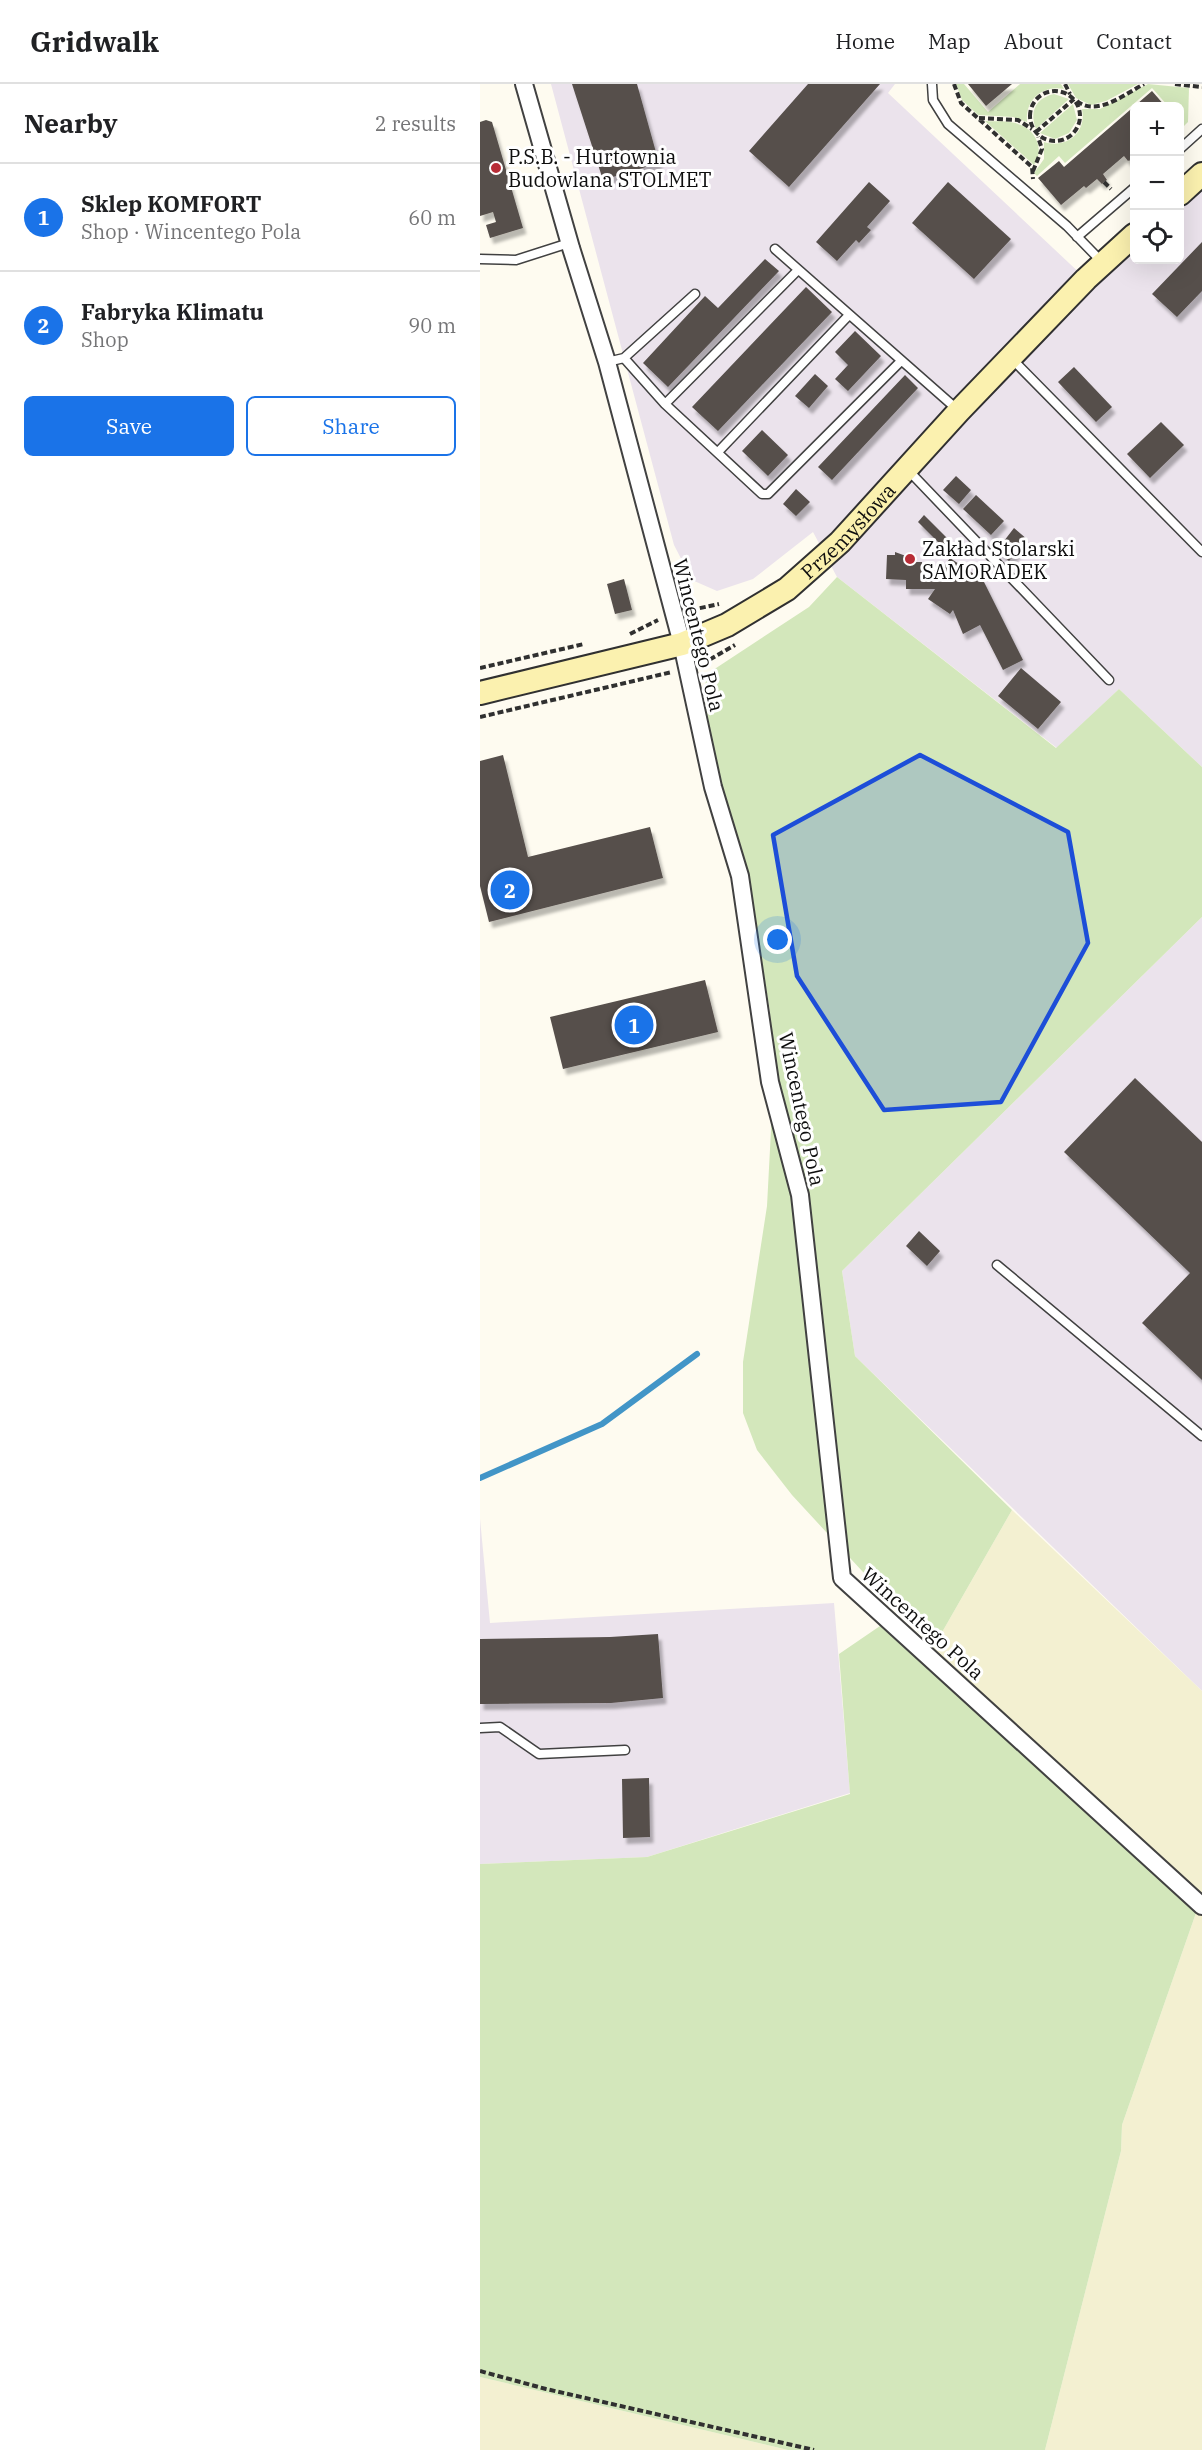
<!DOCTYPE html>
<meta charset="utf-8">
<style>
:root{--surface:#fff;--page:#f2f2f2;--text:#202124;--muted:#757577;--line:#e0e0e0;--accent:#1a73e8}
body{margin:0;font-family:"IBM Plex Serif",serif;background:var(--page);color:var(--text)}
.controls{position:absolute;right:18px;top:18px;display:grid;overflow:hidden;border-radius:9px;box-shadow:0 6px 24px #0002}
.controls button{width:54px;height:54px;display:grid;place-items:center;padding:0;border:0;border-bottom:2px solid var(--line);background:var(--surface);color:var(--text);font:30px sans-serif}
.you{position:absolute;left:298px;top:856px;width:21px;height:21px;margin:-15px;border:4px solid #fff;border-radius:50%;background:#1a73e8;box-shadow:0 0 0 9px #1a73e833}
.badge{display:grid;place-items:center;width:39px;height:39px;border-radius:50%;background:var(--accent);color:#fff;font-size:20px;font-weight:700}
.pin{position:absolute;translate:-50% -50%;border:3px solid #fff;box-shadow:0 2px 6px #0006}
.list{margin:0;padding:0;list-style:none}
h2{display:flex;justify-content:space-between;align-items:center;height:78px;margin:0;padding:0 24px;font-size:26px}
h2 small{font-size:20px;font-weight:400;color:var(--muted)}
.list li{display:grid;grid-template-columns:39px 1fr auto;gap:18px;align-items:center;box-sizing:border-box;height:108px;padding:0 24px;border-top:2px solid var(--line)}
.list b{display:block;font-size:22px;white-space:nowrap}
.list p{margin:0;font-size:20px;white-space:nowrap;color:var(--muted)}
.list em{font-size:20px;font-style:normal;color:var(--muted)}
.actions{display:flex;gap:12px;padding:18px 24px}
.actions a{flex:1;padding:14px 0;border:2px solid var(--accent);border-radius:9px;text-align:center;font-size:21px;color:var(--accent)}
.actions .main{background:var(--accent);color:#fff}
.icon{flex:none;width:33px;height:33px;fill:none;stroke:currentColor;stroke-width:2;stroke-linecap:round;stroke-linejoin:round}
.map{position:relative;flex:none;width:722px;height:2366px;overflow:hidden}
header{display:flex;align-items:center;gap:36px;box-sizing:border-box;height:84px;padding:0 30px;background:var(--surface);border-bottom:2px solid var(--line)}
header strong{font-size:28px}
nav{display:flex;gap:33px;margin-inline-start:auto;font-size:21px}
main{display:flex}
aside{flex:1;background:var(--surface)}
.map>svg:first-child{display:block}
.industrial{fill:#ebe3ec}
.farmland{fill:#f3f0d1}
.green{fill:#d3e7bb}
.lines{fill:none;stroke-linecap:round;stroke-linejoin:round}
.stream{stroke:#4295c7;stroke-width:6}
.building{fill:#564f4b;filter:url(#shadow)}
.lane-casing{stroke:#414141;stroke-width:11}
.street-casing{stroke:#414141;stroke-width:20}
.secondary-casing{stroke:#303030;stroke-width:26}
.path{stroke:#303030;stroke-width:4;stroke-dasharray:6 3;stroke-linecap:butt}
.lane{stroke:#fff;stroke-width:8}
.street{stroke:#fff;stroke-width:16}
.secondary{stroke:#fbf1af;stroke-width:22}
.marked{fill:#1d4ed8;fill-opacity:0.2;stroke:#1d4ed8;stroke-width:4.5;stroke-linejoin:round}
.poi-dot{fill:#b82d37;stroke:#fff;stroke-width:2}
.labels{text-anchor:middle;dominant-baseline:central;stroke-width:6;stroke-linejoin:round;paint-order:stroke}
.poi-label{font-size:20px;fill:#0e0e0e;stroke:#fff;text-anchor:start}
.street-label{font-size:20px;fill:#0e0e0e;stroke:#fff}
</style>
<header>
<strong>Gridwalk</strong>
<nav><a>Home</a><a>Map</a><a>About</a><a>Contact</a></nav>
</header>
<main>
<aside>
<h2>Nearby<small>2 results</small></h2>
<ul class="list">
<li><span class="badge">1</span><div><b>Sklep KOMFORT</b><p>Shop · Wincentego Pola</p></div><em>60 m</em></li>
<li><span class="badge">2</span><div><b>Fabryka Klimatu</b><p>Shop</p></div><em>90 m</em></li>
</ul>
<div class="actions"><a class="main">Save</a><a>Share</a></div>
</aside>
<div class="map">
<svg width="722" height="2366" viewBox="0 0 722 2366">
<defs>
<filter id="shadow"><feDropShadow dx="3.5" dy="6" stdDeviation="1.5" flood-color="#0004"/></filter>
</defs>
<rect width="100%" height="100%" fill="#fefbf0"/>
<path class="industrial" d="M71 0H415L408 9 606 195 654 150V176H700V109L722 89V683L639 605 577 664 357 493 333 448 273 495 237 507 212 496 194 461Z
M722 833V1607L375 1272 362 1187Z
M0 1435 10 1539 354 1519 370 1709 167 1773 0 1780Z"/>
<path class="farmland" d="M532 1426 722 1607V1810L453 1564Z
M717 1826 722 1831V2366H565L641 2067 642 2041Z
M0 2293 308 2366H0Z"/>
<path class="green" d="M476 0H484L508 28 540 0H581L584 5C562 1 545 16 547 38L533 33 498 31 482 16Z
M588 0H658L626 17 611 21 596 14Z
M668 0 709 4 708 38 700 46V22H688L672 4 585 79 579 72 557 92 554 89 564 75V58C586 65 607 49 602 25H620Z
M574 10 589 15 556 45C549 27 556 14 574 10Z
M593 20 597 36 589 49 575 55 560 49Z
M505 37C515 38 528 36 538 40 556 45 565 66 554 81Z
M357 493 576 664 639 605 722 683V833L362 1187 375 1272 532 1426 453 1564 312 1411 277 1366 263 1329V1278L287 1122 291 1046 290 927 280 869 239 706 224 609 227 590 329 523Z
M400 1542 717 1826 642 2041 641 2067 565 2366H308L0 2293V1780L167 1773 370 1710 359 1570Z"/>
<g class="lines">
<path class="stream" d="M0 1394 122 1340 217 1270"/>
</g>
<path class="building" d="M92 0H157L179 79 123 96Z
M328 0H400L309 103 269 67Z
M488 0H532L506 22Z
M672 7 685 22H654V63L650 67 654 73 648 77 644 72 623 90 627 96 624 98 622 100 617 95 606 104 604 102 581 121 558 94 579 77 584 83Z
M6 36 12 38 43 144 10 154 6 141 16 138 13 128 0 132V38Z
M389 98 410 117 387 143 391 146 379 159 376 156 357 177 336 158Z
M468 98 531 155 494 195 432 139Z
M722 158V207L697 233 672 210Z
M285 175 299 187 188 303 163 279 225 212 238 224Z
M326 203 352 228 238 347 212 323Z
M375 247 401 272 368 307 355 295 368 281 355 268Z
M594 283 632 323 616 338 578 298Z
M335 290 348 302 329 324 315 312Z
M425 291 438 304 352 396 338 383Z
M681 338 704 361 670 394 647 370Z
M282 346 308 371 288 392 262 367Z
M476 392 491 406 479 420 463 406Z
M316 405 330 418 316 432 303 420Z
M496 411 524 437 511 451 483 425Z
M444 431 472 459 466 466 438 438Z
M534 444 548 456 529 477 517 466Z
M415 468 426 472V478H442V486H456L458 482 463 484 470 474 503 496 543 576 523 586 500 541 483 550 473 526 470 530 448 515 455 505H426V496L406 495 407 471H415Z
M144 495 152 526 135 530 127 500Z
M541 584 581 618 558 645 518 612Z
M23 671 48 773 170 743 183 794 9 838 0 802V677Z
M225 896 238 948 83 985 70 933Z
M655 994 722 1058V1296L662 1239 710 1189 584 1068Z
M439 1147 460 1167 447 1182 426 1162Z
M178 1550 183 1614 131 1619 0 1620V1555L130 1553Z
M169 1694 170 1753 143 1754 142 1695Z"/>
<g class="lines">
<g class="lane-casing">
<path id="lane" d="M452 0 453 16 468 40 587 142 622 178
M700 65 722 45
M597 153 654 104
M295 165 479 327
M0 175 36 176 89 159
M144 274 215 210
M532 275 722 468
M127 278 144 274 185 320 282 410H288L421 277
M185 320 318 186
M238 368 369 231
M428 386 629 596
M517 1181 722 1352
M0 1644 20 1643 59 1670 145 1666"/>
</g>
<g class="street-casing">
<path id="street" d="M44 0 91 164 127 278 202 560 233 703 260 792 290 998 320 1111 362 1494 722 1822"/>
</g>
<g class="secondary-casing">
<g id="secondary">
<path d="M700 110 722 90"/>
<path id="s1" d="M0 609 202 560 247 541 307 505 360 458 479 327 606 195 654 151"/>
</g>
</g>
<path class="path" d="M474 0 481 19 552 83 553 95
M585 0 590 10
M695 0 722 3
M550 32a25 25 0 1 1 50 0a25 25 0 1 1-50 0Z
M597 17C617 33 645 10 664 0
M499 34 538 36 552 45
M556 48 594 15
M651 75 654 79
M553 87 562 65 558 53
M624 98 631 105
M211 526 239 520
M150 550 178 536
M222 580 255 561
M0 584 104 560
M0 633 192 588
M0 2287 66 2305 334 2366"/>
<use href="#lane" class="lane"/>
<use href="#street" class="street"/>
<use href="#secondary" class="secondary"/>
</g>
<path class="marked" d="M440 671 588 748 608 859 521 1018 404 1026 317 892 293 751Z"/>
<g class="poi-dot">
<circle cx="16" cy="84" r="6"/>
<circle cx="430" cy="475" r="6"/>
</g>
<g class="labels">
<g class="poi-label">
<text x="28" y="72">P.S.B. - Hurtownia<tspan x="28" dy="23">Budowlana STOLMET</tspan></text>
<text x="442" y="464">Zakład Stolarski<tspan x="442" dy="23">SAMORADEK</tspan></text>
</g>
<g class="street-label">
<text stroke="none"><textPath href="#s1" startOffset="411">Przemysłowa</textPath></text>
<text transform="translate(219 551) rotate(76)">Wincentego Pola</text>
<text transform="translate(322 1025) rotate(78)">Wincentego Pola</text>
<text transform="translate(443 1539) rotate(42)">Wincentego Pola</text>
</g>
</g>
</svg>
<div class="controls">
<button>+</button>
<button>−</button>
<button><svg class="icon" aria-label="locate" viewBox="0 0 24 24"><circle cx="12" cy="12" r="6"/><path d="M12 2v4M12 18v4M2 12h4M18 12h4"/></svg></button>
</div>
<div class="you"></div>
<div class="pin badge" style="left:154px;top:941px">1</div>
<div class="pin badge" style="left:30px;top:806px">2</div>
</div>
</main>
